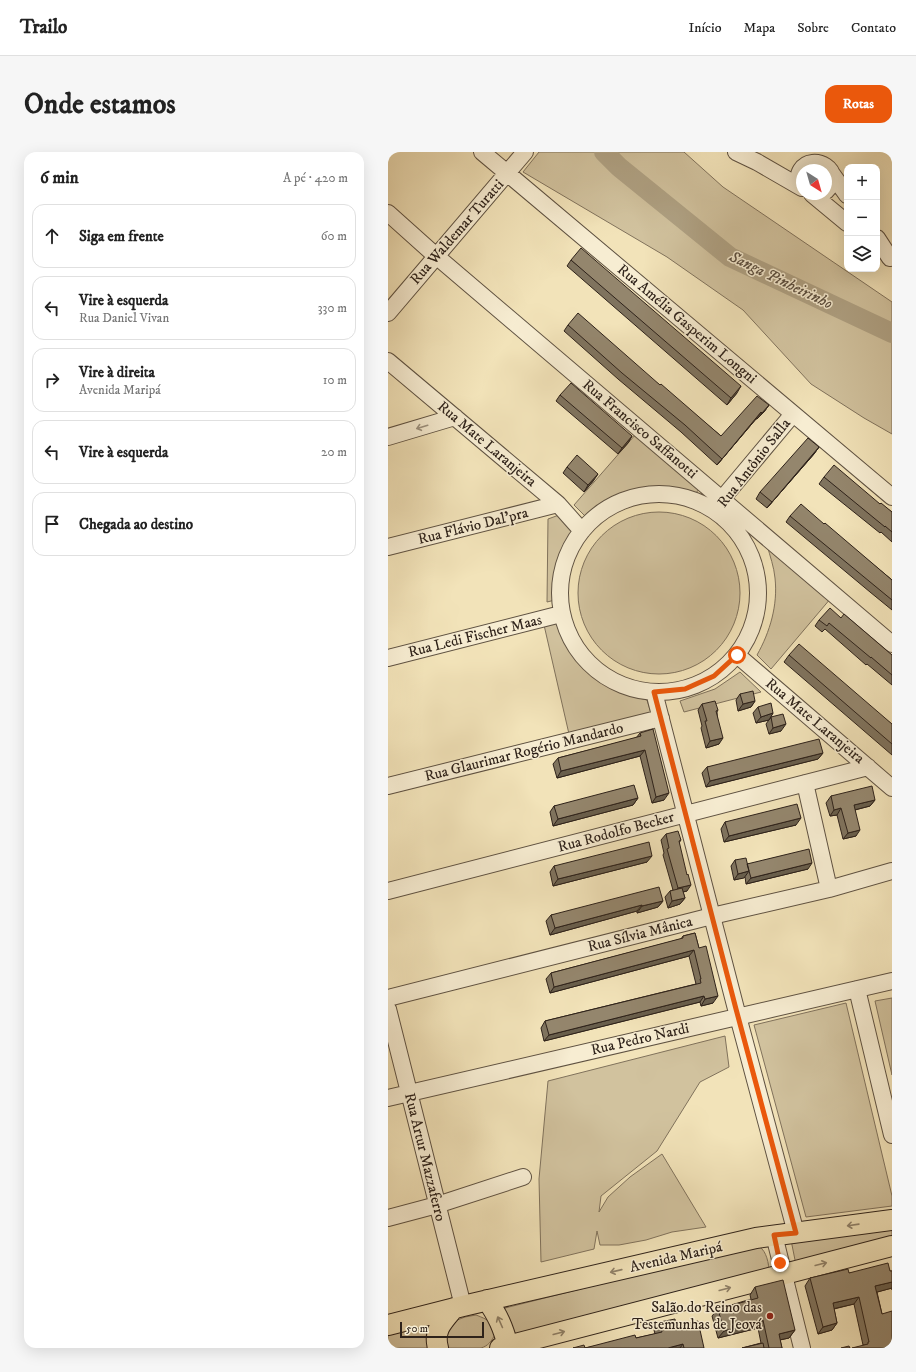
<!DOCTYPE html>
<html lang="pt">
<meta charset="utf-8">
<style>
:root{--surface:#fff;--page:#f6f6f6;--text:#222;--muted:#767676;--line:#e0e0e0;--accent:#ea580c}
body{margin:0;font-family:"IM FELL DW Pica",serif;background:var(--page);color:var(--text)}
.controls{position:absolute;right:12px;top:12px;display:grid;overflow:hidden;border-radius:8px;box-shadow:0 4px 16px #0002}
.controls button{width:36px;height:36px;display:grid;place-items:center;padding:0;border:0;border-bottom:1px solid var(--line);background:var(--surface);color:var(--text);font:20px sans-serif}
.compass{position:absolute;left:408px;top:12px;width:36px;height:36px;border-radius:50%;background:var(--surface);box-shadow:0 4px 16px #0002;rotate:143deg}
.scale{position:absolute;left:12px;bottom:10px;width:84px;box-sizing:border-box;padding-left:4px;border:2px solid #2e221a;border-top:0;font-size:11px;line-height:14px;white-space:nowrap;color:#2e221a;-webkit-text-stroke:3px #f7edd2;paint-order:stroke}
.stop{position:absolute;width:12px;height:12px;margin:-9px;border:3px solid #ea580c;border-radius:50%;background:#fff}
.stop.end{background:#ea580c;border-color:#fff;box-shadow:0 1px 4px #0008}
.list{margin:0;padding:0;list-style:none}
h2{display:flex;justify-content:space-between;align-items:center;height:52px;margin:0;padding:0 16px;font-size:17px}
h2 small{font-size:13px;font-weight:400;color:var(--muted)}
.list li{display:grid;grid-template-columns:26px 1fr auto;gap:12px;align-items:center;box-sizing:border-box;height:64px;margin:0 8px 8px;padding:0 8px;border:1px solid var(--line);border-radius:12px}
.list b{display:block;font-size:15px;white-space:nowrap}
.list p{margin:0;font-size:13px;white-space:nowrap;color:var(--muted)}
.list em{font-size:13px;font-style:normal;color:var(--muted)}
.icon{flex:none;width:22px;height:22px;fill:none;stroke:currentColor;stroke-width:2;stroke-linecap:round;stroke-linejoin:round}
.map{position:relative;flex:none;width:504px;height:1196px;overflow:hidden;border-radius:12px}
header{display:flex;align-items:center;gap:24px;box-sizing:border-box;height:56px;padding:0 20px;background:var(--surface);border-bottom:1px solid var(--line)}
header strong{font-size:19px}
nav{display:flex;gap:22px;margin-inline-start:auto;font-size:14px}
.intro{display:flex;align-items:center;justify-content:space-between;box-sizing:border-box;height:96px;padding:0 24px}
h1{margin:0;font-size:28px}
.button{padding:10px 18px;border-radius:12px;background:var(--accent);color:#fff;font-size:14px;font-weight:700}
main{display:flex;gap:24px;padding:0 24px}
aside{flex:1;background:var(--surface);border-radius:12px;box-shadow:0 4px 16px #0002}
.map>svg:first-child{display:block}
.green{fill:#d1c29e;stroke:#80725c}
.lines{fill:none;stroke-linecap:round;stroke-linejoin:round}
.river{stroke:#afa183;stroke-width:20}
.minor-casing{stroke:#5f5242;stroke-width:18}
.major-casing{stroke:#2e221a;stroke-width:22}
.minor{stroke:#f7edd2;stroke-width:16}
.major{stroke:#f2e3b9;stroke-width:20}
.wall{fill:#7f735e;stroke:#2e221a}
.shaded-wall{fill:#685e4c;stroke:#2e221a}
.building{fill:#94866d;stroke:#2e221a}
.oneway{stroke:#9d927f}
.oneway2{stroke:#90826a}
.route{stroke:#ea580c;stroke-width:5}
.poi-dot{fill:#8f2418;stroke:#f7edd2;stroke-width:1.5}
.labels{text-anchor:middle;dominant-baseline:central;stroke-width:3;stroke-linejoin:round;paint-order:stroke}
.street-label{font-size:15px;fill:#2e221a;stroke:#f7edd2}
.poi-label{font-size:15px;fill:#2e221a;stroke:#f7edd2;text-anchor:end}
.water-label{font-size:16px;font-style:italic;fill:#5b4e3f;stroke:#f7edd2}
</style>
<header>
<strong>Trailo</strong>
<nav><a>Início</a><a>Mapa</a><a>Sobre</a><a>Contato</a></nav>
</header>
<div class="intro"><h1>Onde estamos</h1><a class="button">Rotas</a></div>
<main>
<aside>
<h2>6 min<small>A pé · 420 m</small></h2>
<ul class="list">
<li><svg class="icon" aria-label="ahead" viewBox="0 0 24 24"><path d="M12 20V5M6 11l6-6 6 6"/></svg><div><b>Siga em frente</b></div><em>60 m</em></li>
<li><svg class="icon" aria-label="left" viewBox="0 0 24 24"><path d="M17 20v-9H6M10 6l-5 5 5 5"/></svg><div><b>Vire à esquerda</b><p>Rua Daniel Vivan</p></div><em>330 m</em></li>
<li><svg class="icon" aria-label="right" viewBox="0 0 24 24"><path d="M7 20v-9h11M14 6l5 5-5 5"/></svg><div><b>Vire à direita</b><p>Avenida Maripá</p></div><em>10 m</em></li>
<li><svg class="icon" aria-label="left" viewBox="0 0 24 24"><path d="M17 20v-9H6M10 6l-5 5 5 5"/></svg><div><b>Vire à esquerda</b></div><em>20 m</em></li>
<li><svg class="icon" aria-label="arrive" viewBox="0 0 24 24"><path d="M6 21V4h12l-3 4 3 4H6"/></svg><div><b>Chegada ao destino</b></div></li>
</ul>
</aside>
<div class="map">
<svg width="504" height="1196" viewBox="0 0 504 1196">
<rect width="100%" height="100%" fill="#f2e3b9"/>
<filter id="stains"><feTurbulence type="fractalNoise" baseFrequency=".005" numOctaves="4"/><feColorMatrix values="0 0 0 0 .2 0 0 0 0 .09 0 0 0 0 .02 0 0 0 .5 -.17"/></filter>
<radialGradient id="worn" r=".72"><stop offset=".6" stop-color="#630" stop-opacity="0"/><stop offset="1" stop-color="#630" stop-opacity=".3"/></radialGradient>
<path class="green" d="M151 0H296L335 35 504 150V282L476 266 423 232 355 158 279 105 135 20Z
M248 282 311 337 308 341C296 339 283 335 271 336 243 336 219 348 198 365L186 353Z
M190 441a81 81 0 1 1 162 0a81 81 0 1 1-162 0Z
M171 363 186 377 174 397 166 435 167 448 159 450 160 367Z
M379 393 443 446 383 517 369 503C382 480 390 453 387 426 386 415 382 404 379 393Z
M168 471C186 516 212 537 259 548L263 561 181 582 156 473Z
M352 520 373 540 296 560 292 549 327 537Z
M504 846V923L487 849Z
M458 851 504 1044V1054L418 1065 366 873Z
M337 884 341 915 312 930 269 999 213 1044 211 1060 220 1045 242 1025 274 1002 318 1075 284 1080 258 1088 231 1093H212L209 1079 206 1097 153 1110 151 1027 160 929Z
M504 1075V1088L408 1113 403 1088Z
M368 1093C377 1096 380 1107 381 1117L127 1184 116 1159 117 1156Z
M88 1163C101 1168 103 1169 107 1182 104 1189 100 1194 93 1196H61L56 1187 64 1170 77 1165Z
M43 1172 44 1196H0V1182Z"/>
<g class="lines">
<path class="river" d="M216 0 231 15 342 105 504 181"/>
<g class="minor-casing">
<path id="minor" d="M94 0 504 345
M348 0 369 10 414 36
M444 22 459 43
M414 36C411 30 409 24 413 18 424 0 459 19 438 39
M424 42 459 71
M0 61 48 104 504 492
M489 86 502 106
M0 161 137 0
M0 209 170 352 194 379
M0 285 67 265
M172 441a99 99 0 1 1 198 0a99 99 0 1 1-198 0Z
M329 357 334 347 405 262
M0 395 170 352
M349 503 504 636
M0 506 173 462
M266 540C312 721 359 901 408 1081
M417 631 441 737
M0 634 273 566
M0 739 480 615
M469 837 504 983
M0 846 324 764 441 737 504 719
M0 857 75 1154
M0 946 504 829
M0 1066 49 1053 135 1025
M386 1083 414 1196"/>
</g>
<g class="major-casing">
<path id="major" d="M99 1148C110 1164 115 1175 120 1194
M0 1173 75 1154 368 1086 504 1068
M50 1196C45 1178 55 1169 66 1156
M112 1196 504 1094"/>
</g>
<use href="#minor" class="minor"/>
<use href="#major" class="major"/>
</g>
<path class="wall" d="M183 108 349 241 339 253 179 114Z
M180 173 272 233 333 284 381 253 376 260 369 267H368L329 313 293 280 230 227 176 179Z
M172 243 244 284 240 291 230 302 168 249Z
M431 295 426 302 379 356 368 347 372 340Z
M179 315 206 328 196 340 175 321Z
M436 325 492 352 504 360V390L493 380 492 381 431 332Z
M402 364 436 372 504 428V458L482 440 398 370Z
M453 466 504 503V533L479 512 478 513 437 477 434 480 427 474 431 468Z
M401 503 504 572V603L396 510Z
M352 542 367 549 363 555 350 559 348 548Z
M314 552 330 558 329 560 331 592 318 596 313 576 314 574 310 558Z
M370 555 385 561 381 568 368 571 365 561Z
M383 565 393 579 381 582 378 572Z
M252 581 276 648 264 651 252 604 169 626 165 612 170 606 248 586Z
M435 601 430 607 318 635 314 621 319 615Z
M443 644 487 648 482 654 467 658 468 684 455 687 449 663 442 664 438 651Z
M250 646 245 653 165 674 162 660 166 654Z
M337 670 408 673 336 690 333 677Z
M278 682 293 688 291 691 299 739 295 740 297 746 292 752 280 756 277 745 282 739 285 738 275 703 276 701 273 688Z
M347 708 359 712 420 717 358 732 357 725 346 728 343 714Z
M259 710 165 734 162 720 166 714Z
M275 749 270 755 249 761V759L162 783 158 769 163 763Z
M307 781 325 851 313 854 312 850 156 889 153 876 157 869 308 832 301 804 162 841 158 827 163 821 293 787 295 784Z
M502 1119H504V1138V1136L489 1140 494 1162 504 1196 475 1193 466 1152 446 1157 449 1171 444 1178 430 1182 417 1134 422 1126 461 1121Z
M367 1135 407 1178 401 1186 392 1188 394 1196H354L373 1191 370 1176 330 1186 324 1164 330 1157 363 1147 362 1143Z
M272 1170 288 1174 316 1196H185H197L248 1186 267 1182 266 1178Z"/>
<path class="shaded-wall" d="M353 234 349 241 339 253 343 246Z
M381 253 376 260 369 267 374 261Z
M373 260 368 267 329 313 334 307Z
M244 284 240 291 230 302 234 296Z
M431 295 426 302 379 356 384 350Z
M210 322 206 328 196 340 200 333Z
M367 549 363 555 350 559 355 552Z
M385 561 381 568 368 571 373 565Z
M398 572 393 579 381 582 385 576Z
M335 586 331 592 318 596 322 589Z
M257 598 252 604 169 626 173 619Z
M435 601 430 607 318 635 322 629Z
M281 641 276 648 264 651 268 645Z
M250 646 245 653 165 674 170 667Z
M487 648 482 654 462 659 466 653Z
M453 656 449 663 442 664 446 658Z
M413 666 408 673 336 690 341 684Z
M472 678 468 684 455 687 460 681Z
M264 704 259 710 165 734 170 727Z
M424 711 420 717 358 732 363 726Z
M361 719 356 726 346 728 350 722Z
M303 733 299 739 286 742 290 736Z
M297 746 292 752 280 756 284 749Z
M275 749 270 755 249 761 254 754Z
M254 753 249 759 162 783 167 776Z
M306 798 301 804 162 841 166 835Z
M316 844 312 850 156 889 161 883Z
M330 844 325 851 313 854 317 847Z
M504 1130V1136L482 1142 487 1134Z
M471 1145 466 1152 440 1158 445 1151Z
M375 1168 370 1176 330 1186 336 1179Z
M449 1171 444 1178 430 1182 435 1175Z
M407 1178 401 1186 386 1189 391 1182Z
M295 1192 292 1196H280Z"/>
<path class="building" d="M193 96 353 234 343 246 183 108Z
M190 161 272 233 273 232 333 284 369 244 381 253 374 261 373 260 334 307 297 273 234 221 180 173Z
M183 231 244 284 234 296 172 243Z
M420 286 431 295 384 350 372 340Z
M189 303 210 322 200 333 179 315Z
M446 313 492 352 493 351 504 360V380L497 374V375L436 325Z
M413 352 436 372 437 371 504 428V448L402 364Z
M442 456 453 466 456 462 504 503V523L483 505V506L441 471 439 474 431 468Z
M411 492 504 572V592L401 503Z
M365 539 367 549 355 552 352 542Z
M327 549 330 558 328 559 335 586 322 589 317 569H319L314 552Z
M383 551 385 561 373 565 370 555Z
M395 562 398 572 385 576 383 565Z
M265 577 281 641 268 645 257 598 173 619 170 606 253 584 252 581Z
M431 587 435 601 322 629 319 615Z
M246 633 250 646 170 667 166 654Z
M484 634 487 648 466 653 472 678 460 681 453 656 446 658 443 644Z
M409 652 413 666 341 684 337 670Z
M290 679 293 688 291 689 299 723 300 722 303 733 290 736 279 697 281 696 278 682Z
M261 690 264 704 170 727 166 714Z
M421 697 424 711 363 726 359 712Z
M358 706 361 719 350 722 347 708Z
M271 735 275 749 254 754V753L167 776 163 763Z
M294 736 297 746 284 749 282 739Z
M307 781 311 796 318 794 330 844 317 847 316 844 161 883 157 869 313 831 312 827H313L306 798 166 835 163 821 295 786V784Z
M500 1111 502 1119H504V1130L487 1134 494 1162 504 1159V1196H464L480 1192V1190H481L471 1145 445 1151 449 1171 435 1175 422 1126 460 1117 461 1121Z
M395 1128 407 1178 391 1182 394 1196H381L375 1168 336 1179 330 1157 370 1146 367 1135Z
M287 1167 288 1174 310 1169 316 1196H296L295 1192 280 1196H185L196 1193 197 1196 247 1183 248 1186 274 1180 272 1170Z
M375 1191 376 1196H354Z
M461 1194 462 1196H453Z"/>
<defs><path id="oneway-shaft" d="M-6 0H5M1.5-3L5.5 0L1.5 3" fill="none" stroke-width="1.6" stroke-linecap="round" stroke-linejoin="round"/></defs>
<use class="oneway" href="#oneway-shaft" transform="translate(34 275) rotate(163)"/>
<g class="oneway2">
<use href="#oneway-shaft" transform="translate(465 1073) rotate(172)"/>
<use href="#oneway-shaft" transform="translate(433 1112) rotate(-14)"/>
<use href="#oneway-shaft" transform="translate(228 1119) rotate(167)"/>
<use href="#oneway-shaft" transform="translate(337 1137) rotate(-15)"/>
<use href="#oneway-shaft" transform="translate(112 1170) rotate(-114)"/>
<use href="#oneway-shaft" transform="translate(171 1181) rotate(-15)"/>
</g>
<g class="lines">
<path class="route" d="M349 503 326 524 297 537 266 540C312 721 359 901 408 1081L386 1083 392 1111"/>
</g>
<circle class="poi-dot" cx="382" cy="1164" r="4"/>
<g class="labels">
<g class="street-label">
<text transform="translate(69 80) rotate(-49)">Rua Waldemar Turatti</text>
<text transform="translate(299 172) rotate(40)">Rua Amélia Gasperim Longni</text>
<text transform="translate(252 277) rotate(40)">Rua Francisco Saffanotti</text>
<text transform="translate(99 292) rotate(40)">Rua Mate Laranjeira</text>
<text transform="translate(366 311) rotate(-52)">Rua Antônio Salla</text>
<text transform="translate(85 374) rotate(-14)">Rua Flávio Dal'pra</text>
<text transform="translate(87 484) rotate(-14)">Rua Ledi Fischer Maas</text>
<text transform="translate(427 569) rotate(40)">Rua Mate Laranjeira</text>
<text transform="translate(136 600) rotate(-14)">Rua Glaurimar Rogério Mandardo</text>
<text transform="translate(228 680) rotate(-15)">Rua Rodolfo Becker</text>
<text transform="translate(252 782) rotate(-14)">Rua Sílvia Mânica</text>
<text transform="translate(252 887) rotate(-13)">Rua Pedro Nardi</text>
<text transform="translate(37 1005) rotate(76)">Rua Artur Mazzaferro</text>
<text transform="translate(288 1105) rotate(-13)">Avenida Maripá</text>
</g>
<g class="poi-label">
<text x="374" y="1155">Salão do Reino das<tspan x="374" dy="17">Testemunhas de Jeová</tspan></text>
</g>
<g class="water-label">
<text transform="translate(393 128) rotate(26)">Sanga Pinheirinho</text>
</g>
</g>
<rect width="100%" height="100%" filter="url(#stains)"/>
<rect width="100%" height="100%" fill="url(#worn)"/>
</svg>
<div class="controls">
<button>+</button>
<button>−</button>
<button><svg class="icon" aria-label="layers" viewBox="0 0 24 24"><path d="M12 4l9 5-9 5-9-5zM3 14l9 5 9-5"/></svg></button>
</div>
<svg class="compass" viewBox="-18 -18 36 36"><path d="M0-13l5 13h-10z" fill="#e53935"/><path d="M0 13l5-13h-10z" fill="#767676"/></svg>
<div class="scale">50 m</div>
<div class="stop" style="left:349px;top:503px"></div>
<div class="stop end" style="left:392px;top:1111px"></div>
</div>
</main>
